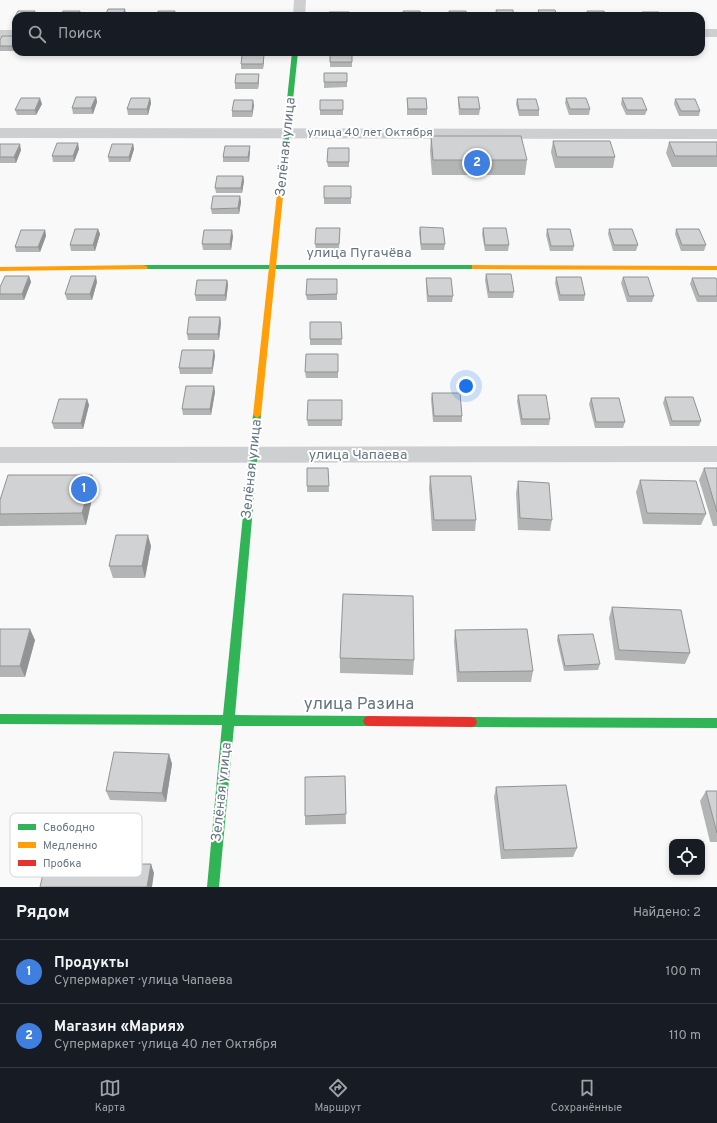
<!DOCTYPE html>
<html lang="ru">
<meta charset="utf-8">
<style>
:root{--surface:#171b24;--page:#242831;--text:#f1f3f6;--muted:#9ea1a6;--line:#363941;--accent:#99a4ac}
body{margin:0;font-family:Overpass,sans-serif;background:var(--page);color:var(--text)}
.controls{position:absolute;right:12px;bottom:12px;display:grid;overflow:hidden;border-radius:8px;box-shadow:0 2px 6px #0003}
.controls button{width:36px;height:36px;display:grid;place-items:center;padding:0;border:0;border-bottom:1px solid var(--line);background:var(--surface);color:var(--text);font:20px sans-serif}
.you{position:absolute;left:466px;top:386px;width:14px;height:14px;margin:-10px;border:3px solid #fff;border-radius:50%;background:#1a73e8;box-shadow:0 0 0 6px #1a73e833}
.badge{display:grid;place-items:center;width:26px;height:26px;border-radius:50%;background:var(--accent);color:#fff;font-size:13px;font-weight:700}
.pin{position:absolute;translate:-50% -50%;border:2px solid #fff;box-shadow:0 1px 4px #0006}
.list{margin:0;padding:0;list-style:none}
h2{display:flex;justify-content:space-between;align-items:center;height:52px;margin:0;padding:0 16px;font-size:17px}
h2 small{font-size:13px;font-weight:400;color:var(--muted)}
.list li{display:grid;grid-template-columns:26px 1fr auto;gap:12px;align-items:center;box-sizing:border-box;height:64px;padding:0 16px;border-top:1px solid var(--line)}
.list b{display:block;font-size:15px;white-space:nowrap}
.list p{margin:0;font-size:13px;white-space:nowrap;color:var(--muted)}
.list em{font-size:13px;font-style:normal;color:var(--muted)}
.icon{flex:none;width:22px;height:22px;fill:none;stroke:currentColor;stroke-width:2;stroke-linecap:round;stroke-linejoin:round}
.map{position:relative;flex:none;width:717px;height:887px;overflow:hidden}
.search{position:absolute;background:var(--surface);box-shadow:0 2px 6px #0003;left:12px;right:12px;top:12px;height:44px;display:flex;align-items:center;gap:10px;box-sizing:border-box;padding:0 14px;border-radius:12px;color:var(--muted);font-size:15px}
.sheet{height:180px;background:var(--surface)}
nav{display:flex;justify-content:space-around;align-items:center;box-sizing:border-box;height:56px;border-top:1px solid var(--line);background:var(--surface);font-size:11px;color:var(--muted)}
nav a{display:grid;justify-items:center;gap:2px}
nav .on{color:var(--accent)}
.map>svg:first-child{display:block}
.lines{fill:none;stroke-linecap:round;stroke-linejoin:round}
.street{fill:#cecfd0;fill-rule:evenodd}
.fast{fill:#30b455;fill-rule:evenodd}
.slow{fill:#ff9f0a;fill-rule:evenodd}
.jam{fill:#e5322d;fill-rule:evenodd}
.wall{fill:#b3b5b5}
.shaded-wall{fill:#929394}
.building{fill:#d0d2d3;stroke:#929394}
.labels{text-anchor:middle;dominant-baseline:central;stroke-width:4;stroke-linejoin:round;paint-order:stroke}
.far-street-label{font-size:12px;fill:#657683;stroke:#fff}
.street-label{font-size:14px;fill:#657683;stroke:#fff}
.near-street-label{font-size:17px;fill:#657683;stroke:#fff}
.key{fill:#fff;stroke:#d1d6da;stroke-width:1}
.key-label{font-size:11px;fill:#657683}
</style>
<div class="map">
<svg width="717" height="887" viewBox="0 0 717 887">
<rect width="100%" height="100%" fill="#f9f9f9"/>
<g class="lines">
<path class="street" d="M294 0H306L305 16H293Z
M701 29H717V37H701Z
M0 30H16V38H0Z
M0 128 717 129V139L0 138Z
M717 446V462L0 463V447Z"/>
<path class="fast" d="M292 52H298L288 147 285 149 282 147Z
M141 265H475L479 267 475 269H144L140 267Z
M257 412 261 415 235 715 369 716 373 717 375 721 373 725 369 726H234L219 887H207L222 725 0 724V714L223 715 253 415Z
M471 717 717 718V728L471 727 467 726 465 722 467 718Z"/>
<path class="slow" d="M285 145 288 147 261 415 257 418 253 415 282 147Z
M144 265 148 267 147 269 0 271V267Z
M472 265 717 266V270L475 269H472Z"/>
<path class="jam" d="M369 716 471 717 475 718 477 722 475 726 471 727 369 726 365 725 363 721 365 717Z"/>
</g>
<path class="wall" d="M538 10 557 16H538Z
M587 11 606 16H586Z
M16 16V25H14L13 20Z
M16 36V51H0V40Z
M605 52H623V53H605Z
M648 52H667V53H649Z
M330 53H352V67H330Z
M264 60 263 69H241V64Z
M324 73H347V87L324 88Z
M259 80 258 89H235V83Z
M96 97 97 102 93 114H73L72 108Z
M458 97 480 109 479 115H459L458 103Z
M150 98 151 103 148 115H128L127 109Z
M407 98 427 109V115H407Z
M566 98 590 109 589 115H569L565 103Z
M622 98 647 110 645 115H626L621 104Z
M517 99 539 110V116H519L516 104Z
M675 99 700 111 699 116H679L674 104Z
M343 100V115H320V110Z
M42 104 36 115H17L15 110Z
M254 105 252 117H232V111Z
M431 136 527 160 525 175H432L430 151Z
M553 141 615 157 613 168H555L551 152Z
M669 142H717V167H672L666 153Z
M0 144 21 150 16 163H0Z
M133 144 134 149 130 162H109L108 157Z
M250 146V151L249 162H223V157Z
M349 148V167H328L327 162Z
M79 149 74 162H53L52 156Z
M243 176 244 181 242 193H216L215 188Z
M351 186V204H324V198Z
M240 196 241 202 239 214H212L211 209Z
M420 227 445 244 444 250H421L419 233Z
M340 228 339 250H316L315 244Z
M483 228 509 245 508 251H485L482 234Z
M98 229 100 234 95 251H71L70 245Z
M547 229 574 246 573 251H550L546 235Z
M609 229 638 245 636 251H613L608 234Z
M676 229 706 245 704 251H681L675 234Z
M45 230 46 236 40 252H16L15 247Z
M233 236 231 250H203L202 244Z
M486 274 514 292 513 298H488L485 280Z
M29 276 31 282 24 300H0V287Z
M556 277 585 295 584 301H559L555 283Z
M623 277 654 296 652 302H627L621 283Z
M426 278 453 296 452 302H427L426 284Z
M692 278 717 280V302H697L690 284Z
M337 279V300H307L306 295Z
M227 280 228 285 226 301H196L195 295Z
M97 282 92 300H67L65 294Z
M220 317 221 323 219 340H188L187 334Z
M341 322 342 345H310V339Z
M214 350 215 356 212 374H180L179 368Z
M338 354V378H306L305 372Z
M214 386 215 392 211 415H183L182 409Z
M432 393 462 416V422H433L431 399Z
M518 395 550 419 549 425H521L517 401Z
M665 397 701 421 699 426H670L663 403Z
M591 398 625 422 623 428H595L589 404Z
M87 399 89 405 83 429H54L52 423Z
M342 400V426H308L307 420Z
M328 468 329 492H307V486Z
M704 468H717V526H713L699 480Z
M92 475 95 486 86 525 0 526V500Z
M430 476 476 520 475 531H432L429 488Z
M640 480 706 514 701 525 643 524 636 492Z
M518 481 552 520 550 531 518 530 516 493Z
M151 546 145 578H113L109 566Z
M612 607 690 653 685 664 615 660 609 618Z
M0 629 35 640 25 677H0Z
M455 630 533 671 531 682H457L454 641Z
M558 635 600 664 598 670 564 671 557 640Z
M340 658 414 660 413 675 340 673Z
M169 754 172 764 166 802 110 800 106 791Z
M345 776 346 824 305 825V816Z
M496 787 577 848 573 857 501 859 494 797Z
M706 791H717V842H710L700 801Z"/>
<path class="shaded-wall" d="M125 9 126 14 125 16H122Z
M35 11 36 16H32Z
M80 11 81 16H78Z
M16 43V51L14 46Z
M264 55V60L263 69V64Z
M259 74V80L258 89V83Z
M96 97 97 102 93 114 91 108Z
M40 98 42 104 36 115 35 110Z
M150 98 151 103 148 115 147 109Z
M253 100 254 105 252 117V111Z
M78 143 79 149 74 162 73 156Z
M20 144 21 150 16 163 14 157Z
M133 144 134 149 130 162 129 157Z
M250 146V151L249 162 248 157Z
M243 176 244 181 242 193 241 188Z
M240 196 241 202 239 214 238 208Z
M98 229 100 234 95 251 93 245Z
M45 230 46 236 40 252 38 247Z
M232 230 233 236 231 250 230 244Z
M29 276 31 282 24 300 22 294Z
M96 276 97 282 92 300 90 294Z
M227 280 228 285 226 301 225 295Z
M220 317 221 323 219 340 218 334Z
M214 350 215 356 212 374V368Z
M214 386 215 392 211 415 210 409Z
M87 399 89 405 83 429 81 423Z
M92 475 95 486 86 525 82 513Z
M148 535 151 546 145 578 142 566Z
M30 629 35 640 25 677 20 666Z
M169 754 172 764 166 802 162 793Z
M151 864 154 873 152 887H147Z"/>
<path class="building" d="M108 9H125L122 16H105Z
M496 10H513L514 16H497Z
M538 10H555L557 16H540Z
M18 11H35L32 16H16V20H13Z
M63 11H80L78 16H60Z
M158 11H175L174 16H157Z
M403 11H420L421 16H404Z
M449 11H466L467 16H450Z
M587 11H604L606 16H589Z
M329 12H349L350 16H329Z
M642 12H659L662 16H644Z
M247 13H267V16H246Z
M2 36H16V43L14 46H0V40Z
M330 53H352V62H330Z
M242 55H264L263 64H241Z
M324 73H347V82H324Z
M236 74H259L258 83H235Z
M76 97H96L91 108H72Z
M458 97H478L480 109H460Z
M21 98H40L35 110H15Z
M131 98H150L147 109H127Z
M407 98H426L427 109H408Z
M566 98H586L590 109H570Z
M622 98H642L647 110H627Z
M517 99H536L539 110H519Z
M675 99H695L700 111H681Z
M234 100H253L252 111H232Z
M320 100H343V110H320Z
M431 136H521L527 160H433Z
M553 141H610L615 157H557Z
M669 142H717V156H675Z
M57 143H78L73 156H52Z
M0 144H20L14 157H0Z
M112 144H133L129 157H108Z
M225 146H250L248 157H223Z
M328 148H349V162H327Z
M217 176H243L241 188H215Z
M324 186H351V198H324Z
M213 196H240L238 208 211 209Z
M420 227 443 228 445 244H421Z
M316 228H340L339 244H315Z
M483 228H506L509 245H485Z
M75 229H98L93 245H70Z
M547 229H570L574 246H551Z
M609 229H632L638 245H614Z
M676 229H699L706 245H682Z
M21 230H45L38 247H15Z
M204 230H232L230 244H202Z
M486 274H511L514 292H489Z
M5 276H29L22 294H0V287Z
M71 276H96L90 294H65Z
M556 277H581L585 295H560Z
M623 277H648L654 296H629Z
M426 278H451L453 296H428Z
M692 278H716L717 280V296H699Z
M307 279H337V294L306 295Z
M197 280H227L225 295H195Z
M189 317H220L218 334H187Z
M310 322H341L342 339H310Z
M182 350H214L212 368H179Z
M306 354H338V372H305Z
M186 386H214L210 409H182Z
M432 393H460L462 416H434Z
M518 395H546L550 419H522Z
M665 397H693L701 421H672Z
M591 398H619L625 422H596Z
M59 399H87L81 423H52Z
M308 400H342V420H307Z
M307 468H328L329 486H307Z
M704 468H717V512Z
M8 475H92L82 513 0 514V500Z
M430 476H471L476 520H434Z
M640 480 696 481 706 514 647 513Z
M518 481 549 483 552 520 520 518Z
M116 535H148L142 566H109Z
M343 594 413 596 414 660 340 658Z
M612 607 681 610 690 653 619 650Z
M0 629H30L20 666H0Z
M527 629 533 671 459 672 455 630Z
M593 634 600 664 565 666 558 635Z
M114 752 169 754 162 793 106 791Z
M345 776 346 814 305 816V777Z
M566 785 577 848 504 850 496 787Z
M706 791H717V833Z
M151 864 147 887H40L45 865Z"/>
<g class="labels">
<g class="far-street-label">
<text x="370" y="133">улица 40 лет Октября</text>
</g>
<g class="street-label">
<text transform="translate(286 147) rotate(-84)">Зелёная улица</text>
<text x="359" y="253">улица Пугачёва</text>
<text x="358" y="455">улица Чапаева</text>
<text transform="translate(252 469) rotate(-84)">Зелёная улица</text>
<text transform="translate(222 792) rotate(-84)">Зелёная улица</text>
</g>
<g class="near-street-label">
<text x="359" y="705">улица Разина</text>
</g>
</g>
<rect x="10" y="813" width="132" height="64" rx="6" class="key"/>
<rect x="18" y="824" width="18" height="6" fill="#30b455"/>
<rect x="18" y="842" width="18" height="6" fill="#ff9f0a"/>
<rect x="18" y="860" width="18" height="6" fill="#e5322d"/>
<g class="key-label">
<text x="43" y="831">Свободно</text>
<text x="43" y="849">Медленно</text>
<text x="43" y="867">Пробка</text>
</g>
</svg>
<div class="controls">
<button><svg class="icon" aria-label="locate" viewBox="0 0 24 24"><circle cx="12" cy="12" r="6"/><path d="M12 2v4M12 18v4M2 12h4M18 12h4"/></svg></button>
</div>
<div class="you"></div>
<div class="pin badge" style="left:84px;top:489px;background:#3f7fe0">1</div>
<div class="pin badge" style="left:477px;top:163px;background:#3f7fe0">2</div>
<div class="search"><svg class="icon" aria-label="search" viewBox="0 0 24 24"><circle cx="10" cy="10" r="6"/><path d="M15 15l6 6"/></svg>Поиск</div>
</div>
<section class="sheet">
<h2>Рядом<small>Найдено: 2</small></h2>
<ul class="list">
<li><span class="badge" style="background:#3f7fe0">1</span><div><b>Продукты</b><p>Супермаркет · улица Чапаева</p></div><em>100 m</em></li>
<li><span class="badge" style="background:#3f7fe0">2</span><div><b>Магазин «Мария»</b><p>Супермаркет · улица 40 лет Октября</p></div><em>110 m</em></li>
</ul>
</section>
<nav>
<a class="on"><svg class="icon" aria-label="map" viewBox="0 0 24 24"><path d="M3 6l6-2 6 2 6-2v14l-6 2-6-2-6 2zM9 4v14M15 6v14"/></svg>Карта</a>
<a><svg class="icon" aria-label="directions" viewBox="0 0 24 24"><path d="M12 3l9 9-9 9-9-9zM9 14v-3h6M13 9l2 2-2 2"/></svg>Маршрут</a>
<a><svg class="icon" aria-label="saved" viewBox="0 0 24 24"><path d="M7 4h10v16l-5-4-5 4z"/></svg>Сохранённые</a>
</nav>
